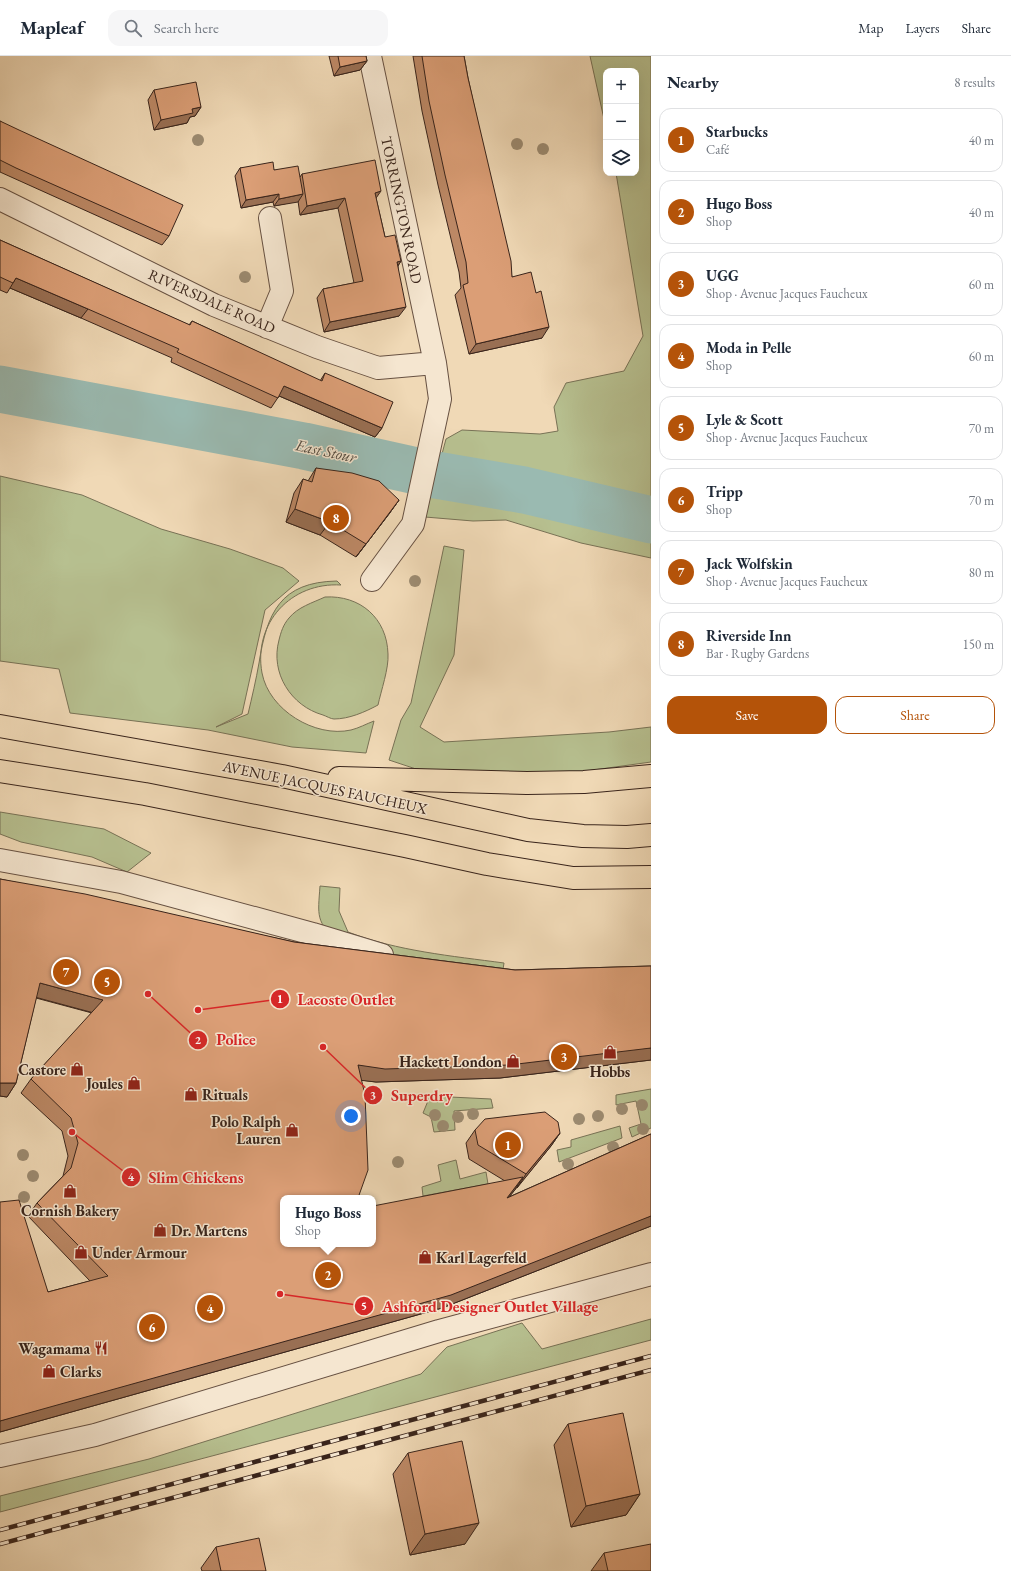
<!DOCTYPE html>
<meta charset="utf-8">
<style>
:root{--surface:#fff;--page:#f6f6f7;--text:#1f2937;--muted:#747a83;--line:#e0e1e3;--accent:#b45309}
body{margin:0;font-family:"EB Garamond",serif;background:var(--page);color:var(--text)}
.controls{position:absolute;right:12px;top:12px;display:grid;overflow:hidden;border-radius:8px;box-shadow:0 4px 16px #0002}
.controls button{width:36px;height:36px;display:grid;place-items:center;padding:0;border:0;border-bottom:1px solid var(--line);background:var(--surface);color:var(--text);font:20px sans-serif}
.you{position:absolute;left:351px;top:1060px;width:14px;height:14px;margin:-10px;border:3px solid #fff;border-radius:50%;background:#1a73e8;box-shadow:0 0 0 6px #1a73e833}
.badge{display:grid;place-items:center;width:26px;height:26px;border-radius:50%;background:var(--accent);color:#fff;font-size:13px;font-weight:700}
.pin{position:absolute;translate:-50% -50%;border:2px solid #fff;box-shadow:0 1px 4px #0006}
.popup{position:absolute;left:280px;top:1139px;width:96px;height:52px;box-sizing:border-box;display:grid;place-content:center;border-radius:8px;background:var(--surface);filter:drop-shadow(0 1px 3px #0005);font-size:13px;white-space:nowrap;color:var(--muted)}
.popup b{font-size:15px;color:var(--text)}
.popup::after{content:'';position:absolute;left:50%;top:100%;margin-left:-8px;border:8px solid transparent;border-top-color:var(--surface)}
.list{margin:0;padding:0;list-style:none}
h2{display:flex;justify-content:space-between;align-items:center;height:52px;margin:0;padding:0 16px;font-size:17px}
h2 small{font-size:13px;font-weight:400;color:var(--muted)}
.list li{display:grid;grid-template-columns:26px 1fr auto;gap:12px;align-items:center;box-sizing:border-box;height:64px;margin:0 8px 8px;padding:0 8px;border:1px solid var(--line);border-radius:12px}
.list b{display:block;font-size:15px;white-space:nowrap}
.list p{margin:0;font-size:13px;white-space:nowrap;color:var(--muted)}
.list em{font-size:13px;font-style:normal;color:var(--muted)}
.actions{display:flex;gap:8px;padding:12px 16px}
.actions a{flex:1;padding:9px 0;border:1px solid var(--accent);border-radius:12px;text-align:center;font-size:14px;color:var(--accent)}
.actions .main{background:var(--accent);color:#fff}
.icon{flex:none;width:22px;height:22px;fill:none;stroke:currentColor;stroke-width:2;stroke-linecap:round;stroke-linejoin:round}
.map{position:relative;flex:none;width:651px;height:1515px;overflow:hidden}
header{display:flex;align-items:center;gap:24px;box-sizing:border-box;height:56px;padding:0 20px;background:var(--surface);border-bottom:1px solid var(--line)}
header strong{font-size:19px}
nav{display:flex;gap:22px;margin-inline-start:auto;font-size:14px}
.search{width:280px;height:36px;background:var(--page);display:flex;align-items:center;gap:10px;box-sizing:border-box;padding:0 14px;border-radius:12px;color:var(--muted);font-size:15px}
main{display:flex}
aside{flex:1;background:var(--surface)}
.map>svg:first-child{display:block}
.green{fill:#b7c090;stroke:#787256}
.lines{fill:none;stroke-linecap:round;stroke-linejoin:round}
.river{stroke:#9abab1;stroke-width:47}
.minor-casing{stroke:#675142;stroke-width:24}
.major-casing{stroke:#39241b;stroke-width:24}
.minor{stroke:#f5e6d0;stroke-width:22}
.major{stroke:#f0d9b6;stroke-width:22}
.rail-casing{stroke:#39241b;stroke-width:4.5}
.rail{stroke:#f5e6d0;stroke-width:3;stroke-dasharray:9;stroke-linecap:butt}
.tree{fill:#9c8b71}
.wall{fill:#bc8865;stroke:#39241b}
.shaded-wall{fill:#996f53;stroke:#39241b}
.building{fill:#db9e76;stroke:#39241b}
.labels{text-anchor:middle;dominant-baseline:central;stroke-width:3;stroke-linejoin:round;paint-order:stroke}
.street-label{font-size:15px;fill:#39241b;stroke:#f5e6d0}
.poi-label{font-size:15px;font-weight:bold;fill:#39241b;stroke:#f5e6d0;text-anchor:end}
.water-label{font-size:16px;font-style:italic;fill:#514a40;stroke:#f5e6d0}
.leader{fill:none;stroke:#d62828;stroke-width:1.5}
.callout-dot{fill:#d62828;stroke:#f5e6d0;stroke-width:1.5}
.mark-label{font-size:12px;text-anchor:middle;font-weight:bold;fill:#fff}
.callout-label{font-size:16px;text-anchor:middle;font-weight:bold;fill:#d62828;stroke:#f5e6d0;stroke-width:3;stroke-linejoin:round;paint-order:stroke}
</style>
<header>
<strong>Mapleaf</strong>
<div class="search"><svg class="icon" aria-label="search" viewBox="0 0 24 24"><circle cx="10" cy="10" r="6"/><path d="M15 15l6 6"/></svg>Search here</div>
<nav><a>Map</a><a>Layers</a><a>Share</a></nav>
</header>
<main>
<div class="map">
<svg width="651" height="1515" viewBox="0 0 651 1515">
<rect width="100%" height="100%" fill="#f0d9b6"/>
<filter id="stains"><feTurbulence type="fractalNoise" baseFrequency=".005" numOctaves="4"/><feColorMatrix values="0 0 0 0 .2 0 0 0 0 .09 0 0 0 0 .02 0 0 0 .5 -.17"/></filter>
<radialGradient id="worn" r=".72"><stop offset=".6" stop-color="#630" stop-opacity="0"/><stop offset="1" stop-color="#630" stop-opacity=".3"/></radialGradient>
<path class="green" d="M590 0H651V502L581 487 506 464 473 465 425 461 446 383 462 374 540 378 558 375 554 351 566 327 624 315 643 280 616 117H636V15H606V72Z
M0 420 82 439 161 473 230 493 283 512 299 525 265 554 242 658 216 671 248 658C252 641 256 624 259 607 267 557 280 526 337 525L341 529C291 526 253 567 262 617 269 654 315 682 351 674 359 672 366 668 374 665L366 697 292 691 208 674 70 657 59 613 0 605Z
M444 490 464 494 454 599 420 671 444 686 609 676 651 671V706L550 720 416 713 389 704 401 664 411 647Z
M325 541C360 539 387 562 388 598 389 612 381 635 378 649 365 656 349 663 334 663 331 663 326 660 323 659 291 650 270 617 279 584 281 576 283 569 289 562 298 551 312 547 325 541Z
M0 756 104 773 151 797 127 816 92 801 21 786 0 778Z
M320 830 340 832 339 855 348 876C397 895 452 900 504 907L501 926 340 886C315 867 318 859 320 830Z
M651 1033V1072L632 1081 629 1072 641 1068 636 1045 616 1049V1039Z
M430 1040 491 1043 493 1052 454 1055 455 1074 434 1076 431 1061 423 1057Z
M620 1070 622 1082 559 1106 557 1094 571 1091V1084Z
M456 1104 460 1123 486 1116 488 1128 423 1140 422 1131 441 1125 438 1109Z
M651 1263V1284L0 1456V1440L149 1403 421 1318 447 1291 522 1267 542 1293Z"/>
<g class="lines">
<path class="river" d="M0 333 304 390 430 418 524 434 651 464"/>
<g class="minor-casing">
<path id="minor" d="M370 0 435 307 440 343 413 468 372 524
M0 143 214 249 317 291 378 312 435 307
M267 271 282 235 270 162
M0 804 121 826 313 878 382 899
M0 1400 95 1379 439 1275 651 1218"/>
</g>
<g class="major-casing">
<path id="major" d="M0 670 282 720 528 774 583 780 627 781 651 779
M0 715 145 738 405 790 487 808 573 822 651 821
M339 722 527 727 584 726 651 720"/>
</g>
<use href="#minor" class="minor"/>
<use href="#major" class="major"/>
<g class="rail-casing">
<path id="rail" d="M0 1474 651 1300
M0 1488 651 1314"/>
</g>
<use href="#rail" class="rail"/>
</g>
<g class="tree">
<circle cx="198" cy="84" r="6"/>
<circle cx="517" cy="88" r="6"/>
<circle cx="543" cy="93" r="6"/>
<circle cx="245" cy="221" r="6"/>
<circle cx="415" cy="525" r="6"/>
<circle cx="642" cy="1049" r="6"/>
<circle cx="622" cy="1053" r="6"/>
<circle cx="473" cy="1058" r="6"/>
<circle cx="435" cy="1059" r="6"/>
<circle cx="598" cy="1060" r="6"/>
<circle cx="458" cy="1061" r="6"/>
<circle cx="579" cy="1063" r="6"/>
<circle cx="443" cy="1070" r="6"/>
<circle cx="643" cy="1073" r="6"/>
<circle cx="613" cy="1091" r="6"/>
<circle cx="23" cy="1099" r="6"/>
<circle cx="398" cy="1106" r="6"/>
<circle cx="568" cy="1108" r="6"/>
<circle cx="33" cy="1120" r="6"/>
<circle cx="24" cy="1141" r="6"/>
</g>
<path class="wall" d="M329 0H366L367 5 360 14 334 20Z
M413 0H464L468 22 512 221 542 282 469 298 455 239 461 232 459 216 438 129 422 55Z
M154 34 201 51 195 60 190 61 187 67 154 74 148 44Z
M0 65 169 180 162 189 0 116Z
M240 112 274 114 300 121 302 118 376 142 385 181 401 205 398 210 399 260 324 276 317 242 323 233 354 227 338 152 300 159 298 145 274 150 273 146 241 152 235 120Z
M0 184 189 269 192 265 320 325 325 317 382 372 375 381 279 340 271 352 171 306 172 302 81 262 10 232 7 237 0 234Z
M316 412 399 444 389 458 356 501 320 479 286 466 294 437 303 423 308 425Z
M0 823 294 886 515 914 651 910V1004L500 1022 376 1026 361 1024 283 1188 505 1125 469 1103 466 1087 475 1074 560 1077 551 1090 509 1141 651 1078V1170L442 1252 0 1376V1146L48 1236 90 1225 28 1160 37 1147 63 1120 68 1100 62 1075 21 1037 31 1023 92 957 36 942 16 1027 7 1041 0 1040Z
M568 1368 640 1438 626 1459 571 1471 554 1389Z
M408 1397 465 1488 410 1499 393 1418Z
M216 1491 266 1515H202L201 1512Z
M604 1497 651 1515H591Z"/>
<path class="shaded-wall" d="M367 5 360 14 334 20 340 11Z
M201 51 195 60 190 61 187 67 154 74 161 64 192 53Z
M381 135 374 145 375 137Z
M279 138 273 146 241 152 246 144Z
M303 138 298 146 274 150 279 143Z
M345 142 338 152 300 159 307 150Z
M401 205 395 214 397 206Z
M16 222 88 253 81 262 10 232Z
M406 251 399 260 324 276 330 266Z
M549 271 542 282 469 298 476 288Z
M284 330 382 372 375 381 277 339Z
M399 444 389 458 356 501 366 488Z
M295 453 330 466 320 479 286 466Z
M40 927 103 944 94 957 31 940Z
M651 992V1004L500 1022 376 1026 349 1023 358 1009Z
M0 1027H16L7 1041 0 1040Z
M560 1077 551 1090 517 1132 526 1118Z
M523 1121 514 1135 497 1155 507 1142Z
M651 1160V1170L442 1252 0 1376V1365Z
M640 1438 626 1459 571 1471 586 1450Z
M479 1467 465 1488 410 1499 425 1478Z"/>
<path class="building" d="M338 0H366L367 5 340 11Z
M422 0H464L468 22 511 205 512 221 531 216 536 237 541 235 549 271 476 288 463 229 468 227 466 206 445 119 429 45Z
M196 26 201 51 192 53 193 57 161 64 154 34Z
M0 65 19 74 183 149 169 180 16 112 0 104Z
M375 104 381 135 375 137 385 181 395 179 401 205 397 206 406 251 330 266 323 233 363 225 345 142 307 150 302 118Z
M273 106 274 114 298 110 303 138 279 143V138L246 144 240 112Z
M0 184 190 269 192 265 322 325 325 317 393 346 382 372 284 330 278 342 177 296 179 293 88 253 16 222 13 227 0 221Z
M316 412 352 417 379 425 399 444 366 488 330 466 295 453 303 423 312 426Z
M0 823 85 838 294 886 515 914 651 910V992L509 1009 385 1013 358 1009 365 1039 368 1114 358 1142H283V1188H373V1150L523 1121 507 1142 651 1078V1160L451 1239 0 1365V1146L19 1144 48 1236 108 1220 37 1147 71 1112 78 1087 71 1062 31 1023 103 944 40 927 16 1027H0Z
M545 1056 558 1066 560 1077 526 1118 478 1089 475 1074 485 1063Z
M623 1357 640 1438 586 1450 568 1368Z
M462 1385 479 1467 425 1478 408 1397Z
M259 1482 266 1515H221L216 1491Z
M651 1488V1515H608L604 1497Z"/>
<defs>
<g id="shop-bare" transform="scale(1.08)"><path d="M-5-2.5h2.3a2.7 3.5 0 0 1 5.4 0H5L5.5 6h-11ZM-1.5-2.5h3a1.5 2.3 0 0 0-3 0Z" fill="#8f2418" stroke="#f5e6d0" stroke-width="2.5" paint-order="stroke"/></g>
<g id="restaurant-bare" transform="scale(1.08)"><path d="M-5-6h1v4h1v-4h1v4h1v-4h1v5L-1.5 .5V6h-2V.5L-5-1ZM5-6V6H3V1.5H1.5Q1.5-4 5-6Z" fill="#8f2418" stroke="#f5e6d0" stroke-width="2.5" paint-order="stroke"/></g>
</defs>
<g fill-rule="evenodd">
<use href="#shop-bare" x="610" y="996"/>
<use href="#shop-bare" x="513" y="1005"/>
<use href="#shop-bare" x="77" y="1013"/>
<use href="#shop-bare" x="134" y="1027"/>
<use href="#shop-bare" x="191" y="1038"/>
<use href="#shop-bare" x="292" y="1074"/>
<use href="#shop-bare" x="70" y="1135"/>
<use href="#shop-bare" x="160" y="1174"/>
<use href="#shop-bare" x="81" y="1196"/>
<use href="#shop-bare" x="425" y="1201"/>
<use href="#restaurant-bare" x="101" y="1292"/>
<use href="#shop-bare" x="49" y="1315"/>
</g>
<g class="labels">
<g class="street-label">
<text transform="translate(402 154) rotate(78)">TORRINGTON ROAD</text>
<text transform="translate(212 245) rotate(24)">RIVERSDALE ROAD</text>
<text transform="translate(325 731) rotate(12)">AVENUE JACQUES FAUCHEUX</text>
</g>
<g class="poi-label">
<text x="502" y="1005">Hackett London</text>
<text x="66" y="1013">Castore</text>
<text x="610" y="1015" text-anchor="middle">Hobbs</text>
<text x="123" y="1027">Joules</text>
<text x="202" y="1038" text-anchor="start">Rituals</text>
<text x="281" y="1065">Polo Ralph<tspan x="281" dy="17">Lauren</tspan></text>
<text x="70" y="1154" text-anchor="middle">Cornish Bakery</text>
<text x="171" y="1174" text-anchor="start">Dr. Martens</text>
<text x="92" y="1196" text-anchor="start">Under Armour</text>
<text x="436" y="1201" text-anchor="start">Karl Lagerfeld</text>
<text x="90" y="1292">Wagamama</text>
<text x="60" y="1315" text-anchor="start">Clarks</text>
</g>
<g class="water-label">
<text transform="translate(326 395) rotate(12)">East Stour</text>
</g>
</g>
<path class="leader" d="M198 954L280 943M148 938L198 984M323 991L373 1039M72 1076L131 1121M280 1238L364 1250"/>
<g class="callout-dot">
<circle cx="198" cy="954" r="4"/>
<circle cx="148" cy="938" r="4"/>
<circle cx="323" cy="991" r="4"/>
<circle cx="72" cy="1076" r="4"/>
<circle cx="280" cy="1238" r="4"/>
<circle cx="280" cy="943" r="10"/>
<circle cx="198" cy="984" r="10"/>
<circle cx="373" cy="1039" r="10"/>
<circle cx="131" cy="1121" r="10"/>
<circle cx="364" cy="1250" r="10"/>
</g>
<g class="mark-label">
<text x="280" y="947">1</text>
<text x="198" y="988">2</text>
<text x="373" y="1043">3</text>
<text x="131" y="1125">4</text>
<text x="364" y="1254">5</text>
</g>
<g class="callout-label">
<text x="346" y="949">Lacoste Outlet</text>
<text x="236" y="989">Police</text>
<text x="422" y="1045">Superdry</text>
<text x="196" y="1127">Slim Chickens</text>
<text x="490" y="1256">Ashford Designer Outlet Village</text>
</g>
<rect width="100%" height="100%" filter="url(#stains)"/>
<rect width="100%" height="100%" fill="url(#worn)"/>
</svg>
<div class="controls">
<button>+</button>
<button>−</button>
<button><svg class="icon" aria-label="layers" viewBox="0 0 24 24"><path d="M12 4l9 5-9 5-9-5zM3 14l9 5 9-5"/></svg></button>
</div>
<div class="you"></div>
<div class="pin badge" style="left:508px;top:1089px">1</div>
<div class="pin badge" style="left:328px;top:1219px">2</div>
<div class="popup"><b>Hugo Boss</b>Shop</div>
<div class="pin badge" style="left:564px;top:1001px">3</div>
<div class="pin badge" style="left:210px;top:1252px">4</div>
<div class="pin badge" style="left:107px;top:926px">5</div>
<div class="pin badge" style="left:152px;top:1271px">6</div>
<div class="pin badge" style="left:66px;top:916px">7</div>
<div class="pin badge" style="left:336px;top:462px">8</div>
</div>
<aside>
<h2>Nearby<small>8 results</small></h2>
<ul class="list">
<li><span class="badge">1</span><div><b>Starbucks</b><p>Café</p></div><em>40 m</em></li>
<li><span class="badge">2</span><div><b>Hugo Boss</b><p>Shop</p></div><em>40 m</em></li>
<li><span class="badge">3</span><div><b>UGG</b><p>Shop · Avenue Jacques Faucheux</p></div><em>60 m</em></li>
<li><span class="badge">4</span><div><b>Moda in Pelle</b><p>Shop</p></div><em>60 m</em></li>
<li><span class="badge">5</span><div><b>Lyle &amp; Scott</b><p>Shop · Avenue Jacques Faucheux</p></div><em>70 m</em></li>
<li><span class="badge">6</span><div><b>Tripp</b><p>Shop</p></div><em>70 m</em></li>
<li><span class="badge">7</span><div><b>Jack Wolfskin</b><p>Shop · Avenue Jacques Faucheux</p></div><em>80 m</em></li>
<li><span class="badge">8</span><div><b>Riverside Inn</b><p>Bar · Rugby Gardens</p></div><em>150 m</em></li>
</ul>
<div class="actions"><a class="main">Save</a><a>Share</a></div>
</aside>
</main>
